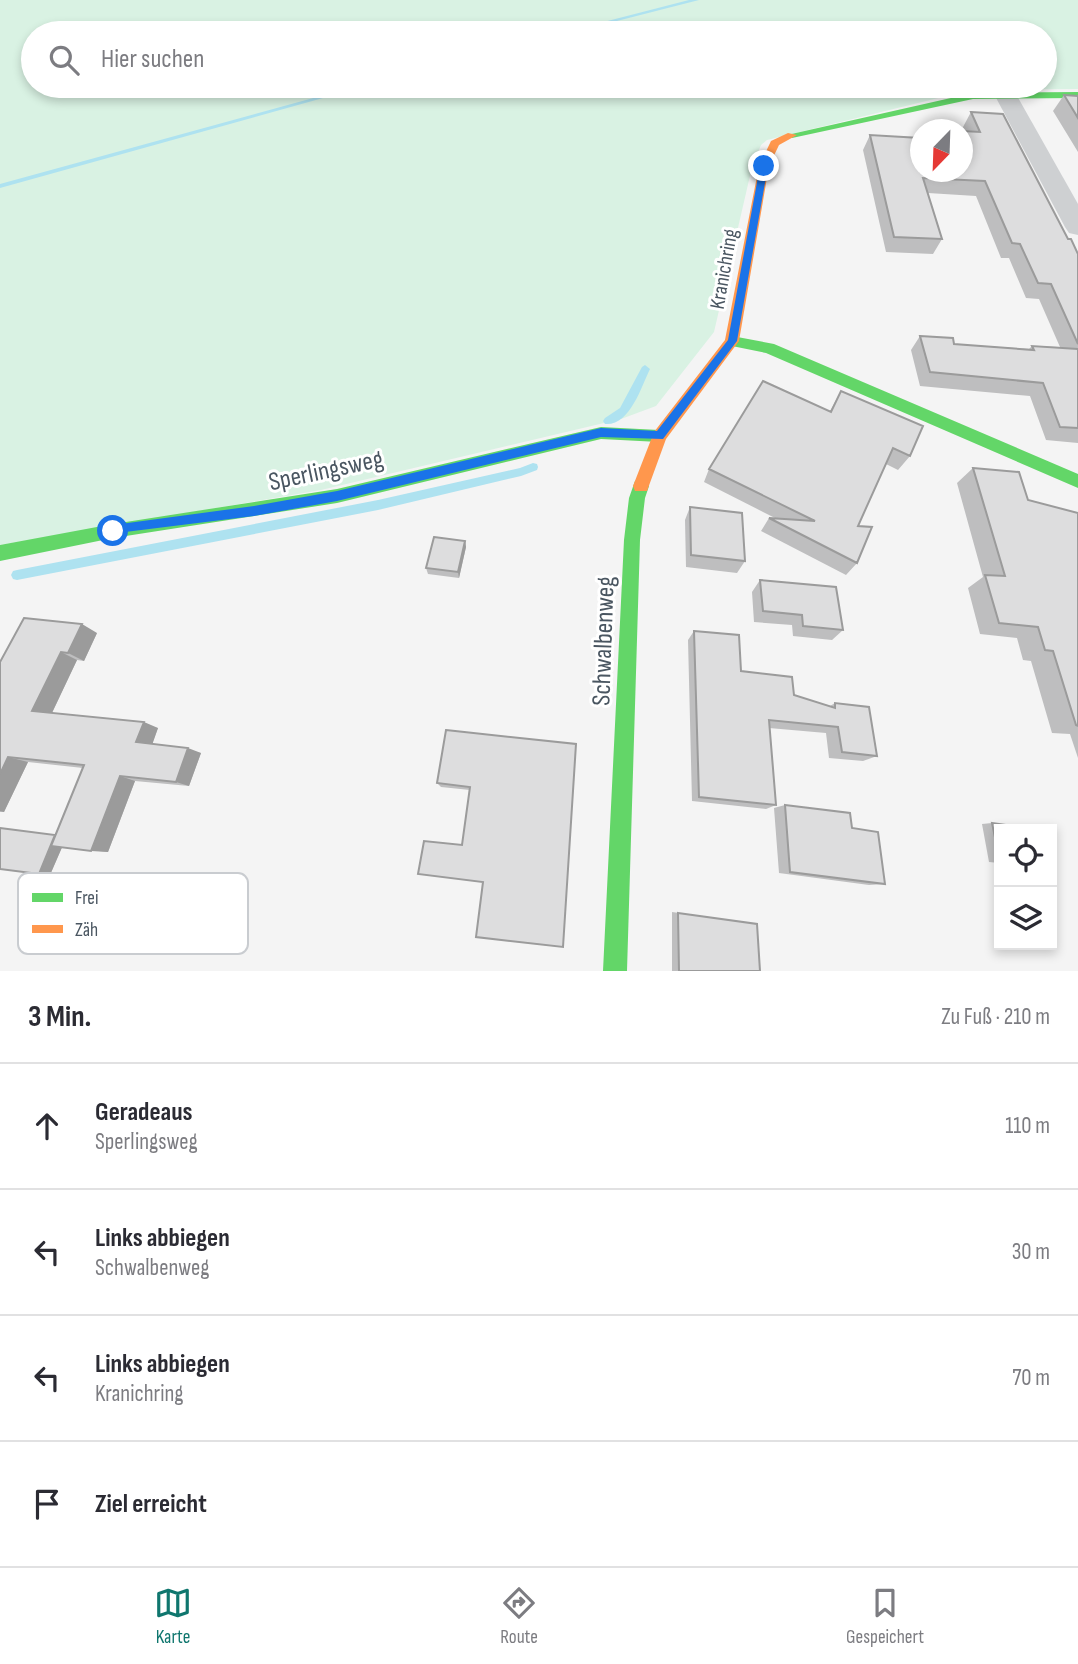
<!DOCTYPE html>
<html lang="de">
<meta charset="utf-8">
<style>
:root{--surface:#fff;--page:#f7f7f7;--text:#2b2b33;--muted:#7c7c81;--line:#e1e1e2;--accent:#0f766e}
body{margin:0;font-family:"Sofia Sans Condensed",sans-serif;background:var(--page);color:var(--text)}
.controls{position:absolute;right:21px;bottom:21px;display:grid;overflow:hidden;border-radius:0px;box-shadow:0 4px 10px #0003}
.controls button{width:63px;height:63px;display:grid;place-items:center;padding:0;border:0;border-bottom:2px solid var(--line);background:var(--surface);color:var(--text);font:35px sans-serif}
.compass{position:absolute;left:910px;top:119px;width:63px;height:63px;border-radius:50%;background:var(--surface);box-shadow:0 4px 10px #0003;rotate:203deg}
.stop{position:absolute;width:21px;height:21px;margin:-16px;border:5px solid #1a73e8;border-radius:50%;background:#fff}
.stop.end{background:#1a73e8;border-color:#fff;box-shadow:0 2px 7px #0008}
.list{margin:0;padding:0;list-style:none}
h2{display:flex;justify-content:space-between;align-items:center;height:91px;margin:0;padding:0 28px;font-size:30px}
h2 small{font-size:23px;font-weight:400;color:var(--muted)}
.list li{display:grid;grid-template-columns:46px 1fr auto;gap:21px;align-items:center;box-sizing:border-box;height:126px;padding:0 28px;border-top:2px solid var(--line)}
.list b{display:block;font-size:26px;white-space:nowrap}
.list p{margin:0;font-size:23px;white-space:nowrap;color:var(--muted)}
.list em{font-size:23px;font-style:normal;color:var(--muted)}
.icon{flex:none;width:38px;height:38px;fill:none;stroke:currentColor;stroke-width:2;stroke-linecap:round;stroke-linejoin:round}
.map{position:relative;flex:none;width:1078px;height:971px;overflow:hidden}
.search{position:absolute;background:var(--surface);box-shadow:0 4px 10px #0003;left:21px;right:21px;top:21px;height:77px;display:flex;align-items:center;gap:18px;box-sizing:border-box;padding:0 24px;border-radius:38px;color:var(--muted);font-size:26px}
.sheet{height:595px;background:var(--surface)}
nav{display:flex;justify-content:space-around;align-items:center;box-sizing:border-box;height:98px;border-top:2px solid var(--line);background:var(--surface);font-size:19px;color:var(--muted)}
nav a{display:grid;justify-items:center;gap:4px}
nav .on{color:var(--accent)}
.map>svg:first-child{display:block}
.green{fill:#d9f2e3;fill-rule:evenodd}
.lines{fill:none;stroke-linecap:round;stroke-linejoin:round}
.stream{fill:#aee2f0;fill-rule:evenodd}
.street{fill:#ced0d2;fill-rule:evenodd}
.fast{fill:#63d668;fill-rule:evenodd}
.slow{fill:#ff974d;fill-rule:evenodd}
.wall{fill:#bebebf}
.shaded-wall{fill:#9b9b9b}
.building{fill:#ddddde;stroke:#9b9b9b;stroke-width:2}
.route{fill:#1a73e8}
.labels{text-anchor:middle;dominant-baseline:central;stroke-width:6;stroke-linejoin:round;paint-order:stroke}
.far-street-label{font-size:21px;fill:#4a5661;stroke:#fff}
.street-label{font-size:26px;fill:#4a5661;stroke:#fff}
.key{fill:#fff;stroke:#c9ccd0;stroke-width:2}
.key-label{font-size:19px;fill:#4a5661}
</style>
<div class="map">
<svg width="1078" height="971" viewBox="0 0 1078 971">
<rect width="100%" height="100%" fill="#f4f4f4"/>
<path class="green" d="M0 0H1078V89L971 90 767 140 761 145 752 167 714 332 656 406 621 419 321 490 0 545ZM33 33H1045V86H33Z"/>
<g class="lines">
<path class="stream" d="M689 0H699L570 33H561Z
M357 86H366L0 188V184Z
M645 365 650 369C641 387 630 426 605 424L603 421 605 418 620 408 642 367Z
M533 463 537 464 538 467 537 470 521 476 378 510 17 580 13 579 11 575 13 571 17 570 378 500 520 468Z"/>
<path class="street" d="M1005 87 1013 89 1016 94 1078 204V235L1069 233 1065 227 994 94 997 89Z"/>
<path class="fast" d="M1078 92V98L973 99 792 138 787 135 973 93Z
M732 336 774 344 1078 474V488L766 353 727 345 725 341 727 337Z
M601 427 659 430 667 436 659 442 601 439 337 503 113 538 0 561V545L113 524 337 489Z
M641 479 647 481 649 486 645 498 640 540 627 971H603L624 540 629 498 635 481Z"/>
<path class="slow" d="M788 133 797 135 779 145 769 166 739 341 666 439 647 491H635L633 486 654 432 725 340 759 166 771 141Z"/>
</g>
<path class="wall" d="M1064 95 1078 96V152L1053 111Z
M971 112 1068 239 1078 254V443L1046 440 1030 396 920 386 911 350 920 336 954 344 1029 349 1032 346 1060 347 1039 299 1026 298 1009 258H1001L976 196 928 193 942 239 933 254 886 252 863 150 870 135 962 172V131H964L963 127Z
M841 391 910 456 898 470 886 464 858 526 857 563 846 575 761 531 769 518 777 519 704 482 709 469 830 411Z
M973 468 1028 500 1078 513V758L1070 734 1052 733 1031 661 1023 660 1017 638 980 634 968 588 983 577 957 483Z
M690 507 745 561 737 573 686 567 685 520Z
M465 541 466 547 459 578 428 574 426 568Z
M760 580 843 630 832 640 793 636 792 625 754 622 752 592Z
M694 631 741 671 794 695 830 706 835 703 877 756 863 761 829 758 826 733 769 728 776 805 766 809 692 801 688 640Z
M97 633 84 661 77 660 52 713 158 728 152 744 201 753 189 786 135 781 108 852 62 847 50 875 39 874 83 768 28 762 4 812H0V662Z
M576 744 483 882 462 845 470 790 441 787 437 783Z
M785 805 852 828 885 884 869 885 779 873 774 808Z
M992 823 999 829V863L989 862 982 824Z
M672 912 757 924 760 971H672Z"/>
<path class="shaded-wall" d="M465 541 466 547 459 578 458 572Z
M82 624 97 633 84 661 68 653Z
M61 652 77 660 50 717 32 711Z
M144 722 158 728 151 748 136 742Z
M188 748 201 753 189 786 176 782Z
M8 757 28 762 4 812 0 811V774Z
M120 776 135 781 108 852 91 851Z
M56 835 67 836 50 875 39 874Z"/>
<path class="building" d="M1064 95 1078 96V118Z
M971 112 1003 114 1068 239H1071L1078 254V344L1051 284 1038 283 1020 244 1012 243 985 181 923 178 942 239 894 237 870 135 920 138V172H962V141H965L962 136V131L980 132Z
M920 336 953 338 954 344 1034 350 1032 346 1078 349V428L1060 427 1043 383 930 372Z
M763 381 831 412 841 391 923 426 910 456 893 448 858 526 872 527 857 563 769 518 815 521 709 469Z
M973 468 1019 472 1028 500 1078 513V726L1076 725 1053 651 1045 650 1038 627 999 623 985 575 1005 576Z
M690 507 742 513 745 561 691 555Z
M434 537 465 541 458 572 426 568Z
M760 580 836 587 843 630 803 626 802 615 763 611Z
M24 618 82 624 68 653 61 652 32 711 144 722 136 742 188 748 176 782 120 776 91 851 51 846 84 765 8 757 0 774V662Z
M694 631 739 635 741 671 792 677 794 695 835 708V703L869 707 877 756 842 752 838 727 769 720 776 805 699 797Z
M446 730 576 744 563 947 476 937 483 882 418 874 424 841 462 845 470 787 437 783Z
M785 805 850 813 852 828 878 832 885 884 790 872Z
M992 823 1026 828V829H999V857Z
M0 828 55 835 39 874 0 869Z
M678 913 757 924 760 971H679Z"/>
<path class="route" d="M764 164 768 166 737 341 663 439 601 437 337 501 254 516 109 534 107 531 113 525 254 506 337 491 601 428 657 431 728 340 760 166Z"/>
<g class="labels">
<g class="far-street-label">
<text transform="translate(724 269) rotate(-80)">Kranichring</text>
</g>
<g class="street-label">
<text transform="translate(326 471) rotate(-12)">Sperlingsweg</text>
<text transform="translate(604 641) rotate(-88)">Schwalbenweg</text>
</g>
</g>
<rect x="18" y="873" width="230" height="81" rx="10" class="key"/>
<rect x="32" y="893" width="31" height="9" fill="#63d668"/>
<rect x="32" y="925" width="31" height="8" fill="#ff974d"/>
<g class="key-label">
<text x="75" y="904">Frei</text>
<text x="75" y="936">Zäh</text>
</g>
</svg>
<div class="controls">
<button><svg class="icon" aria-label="locate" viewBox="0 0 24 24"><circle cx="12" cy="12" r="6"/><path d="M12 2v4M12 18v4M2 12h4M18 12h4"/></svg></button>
<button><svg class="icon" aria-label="layers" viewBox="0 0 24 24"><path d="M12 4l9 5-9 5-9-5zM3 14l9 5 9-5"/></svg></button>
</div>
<svg class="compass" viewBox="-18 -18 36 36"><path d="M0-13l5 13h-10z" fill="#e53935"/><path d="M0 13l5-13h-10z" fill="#7c7c81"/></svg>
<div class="stop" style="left:113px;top:531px"></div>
<div class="stop end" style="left:764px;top:166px"></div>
<div class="search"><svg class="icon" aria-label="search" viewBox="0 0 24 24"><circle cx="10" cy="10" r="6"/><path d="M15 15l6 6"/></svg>Hier suchen</div>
</div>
<section class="sheet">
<h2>3 Min.<small>Zu Fuß · 210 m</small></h2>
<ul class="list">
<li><svg class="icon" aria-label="ahead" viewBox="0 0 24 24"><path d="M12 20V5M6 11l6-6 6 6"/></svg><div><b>Geradeaus</b><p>Sperlingsweg</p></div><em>110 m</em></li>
<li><svg class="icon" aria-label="left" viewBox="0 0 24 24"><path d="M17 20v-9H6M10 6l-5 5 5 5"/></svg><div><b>Links abbiegen</b><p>Schwalbenweg</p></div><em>30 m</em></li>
<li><svg class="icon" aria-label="left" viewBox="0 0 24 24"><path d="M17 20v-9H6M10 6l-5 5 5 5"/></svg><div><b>Links abbiegen</b><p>Kranichring</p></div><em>70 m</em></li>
<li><svg class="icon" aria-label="arrive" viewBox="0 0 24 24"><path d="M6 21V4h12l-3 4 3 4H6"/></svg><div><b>Ziel erreicht</b></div></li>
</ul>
</section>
<nav>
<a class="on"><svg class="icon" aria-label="map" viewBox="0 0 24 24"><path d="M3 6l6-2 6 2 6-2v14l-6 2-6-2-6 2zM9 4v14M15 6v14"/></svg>Karte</a>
<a><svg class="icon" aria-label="directions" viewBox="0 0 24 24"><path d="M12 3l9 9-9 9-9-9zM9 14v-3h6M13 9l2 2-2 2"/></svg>Route</a>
<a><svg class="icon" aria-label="saved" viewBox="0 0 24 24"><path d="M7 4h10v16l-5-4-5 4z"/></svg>Gespeichert</a>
</nav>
